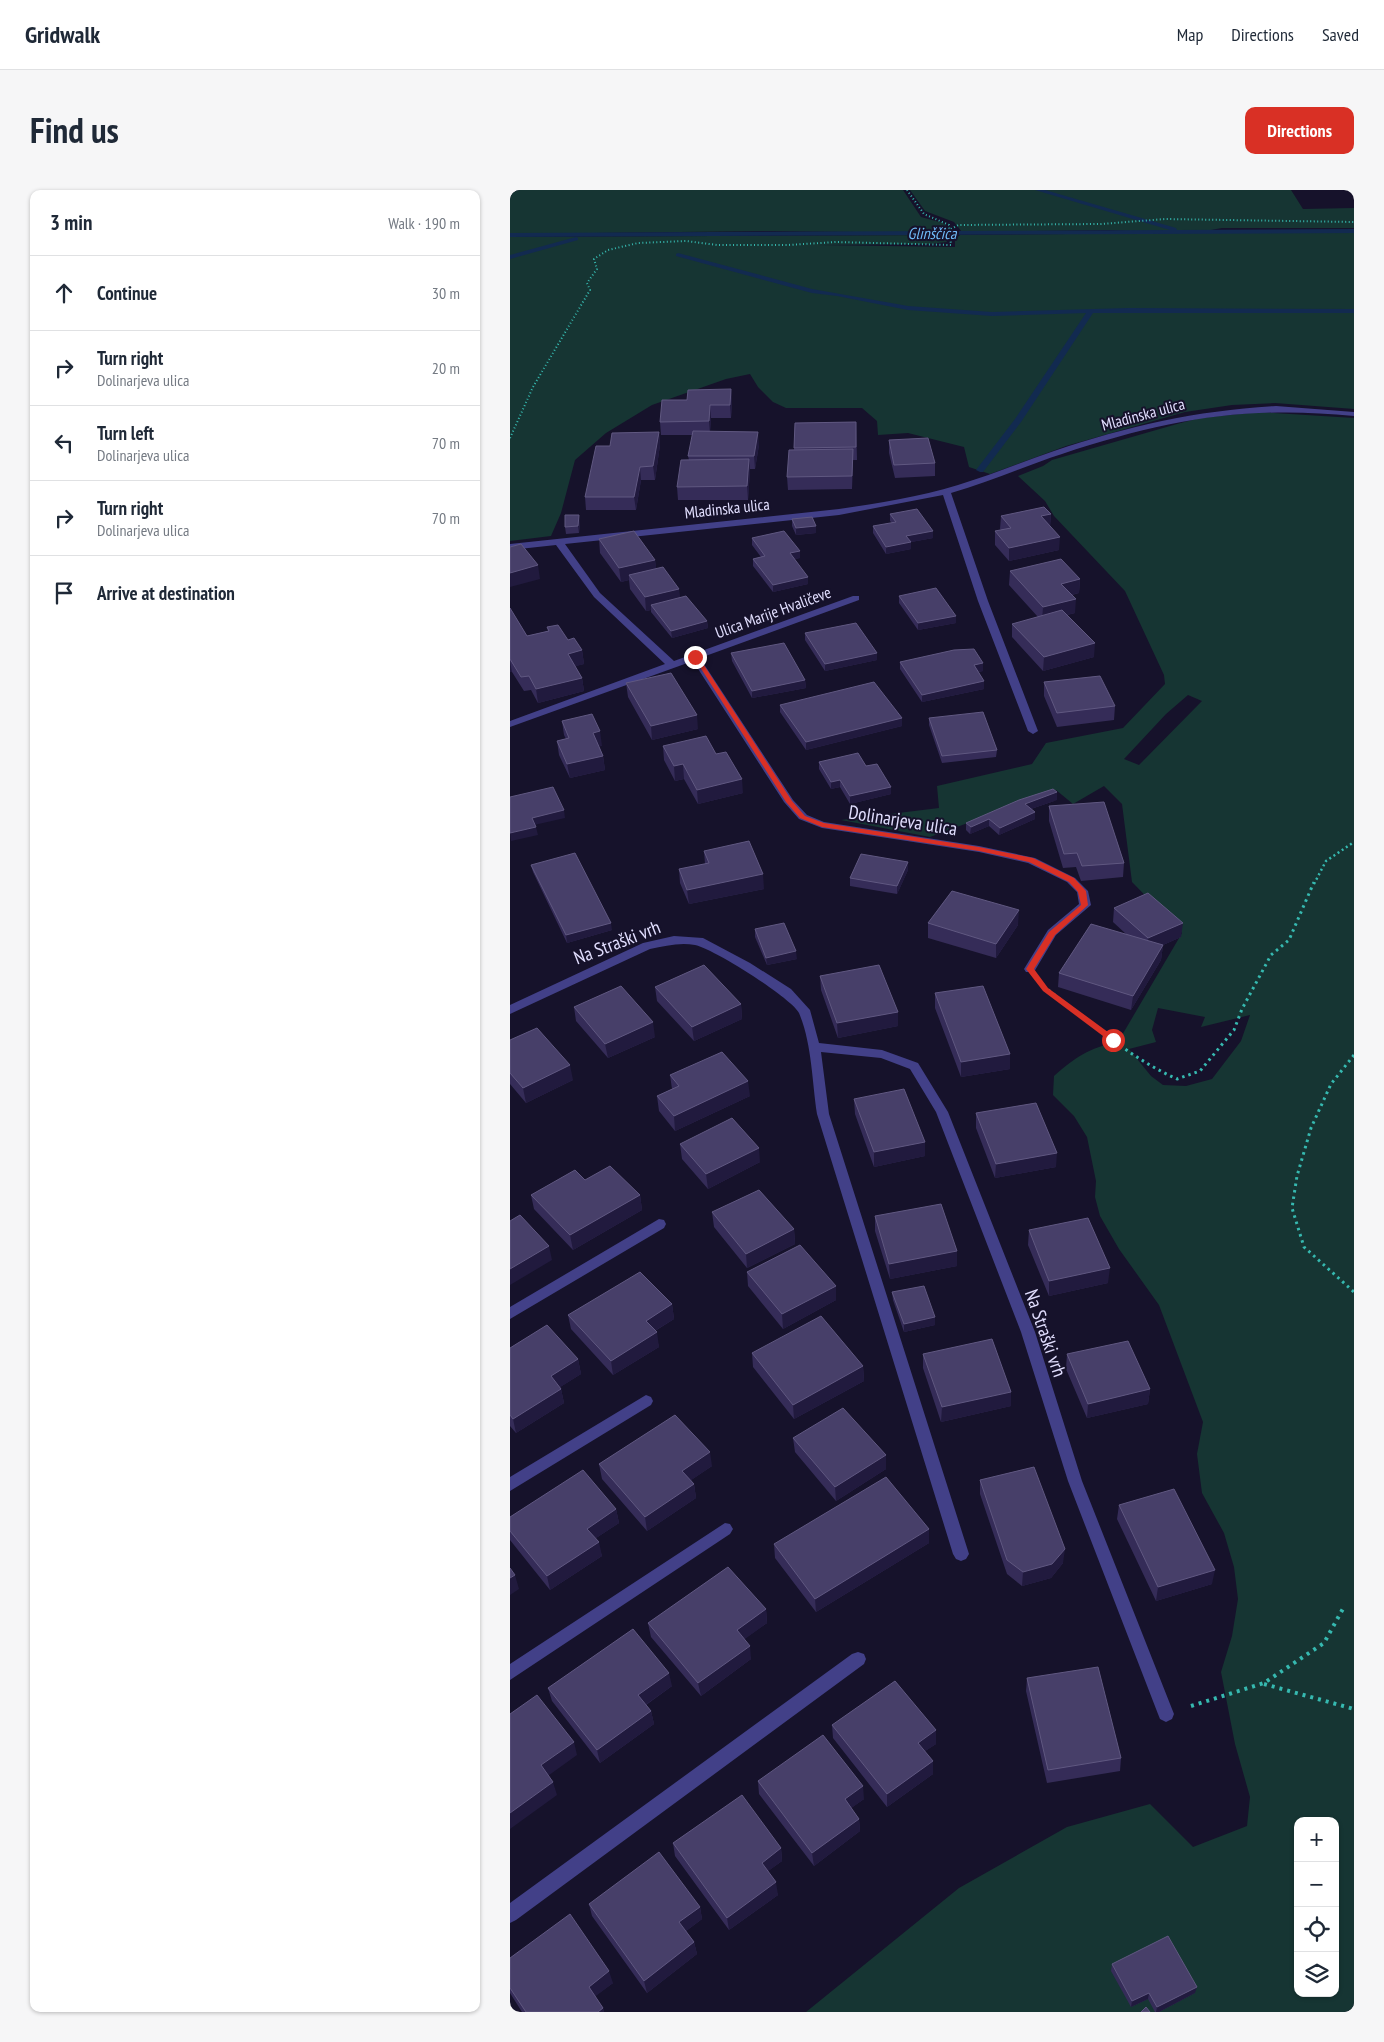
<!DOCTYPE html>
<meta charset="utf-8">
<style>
:root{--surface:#fff;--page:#f6f6f7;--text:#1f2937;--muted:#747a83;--line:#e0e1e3;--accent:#d93025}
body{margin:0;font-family:"PT Sans Narrow",sans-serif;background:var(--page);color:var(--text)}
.controls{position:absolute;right:15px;bottom:15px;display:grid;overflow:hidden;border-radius:10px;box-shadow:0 1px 4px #0004}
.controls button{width:45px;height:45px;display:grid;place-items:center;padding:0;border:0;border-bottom:1px solid var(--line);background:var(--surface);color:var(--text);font:25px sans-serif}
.stop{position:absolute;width:15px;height:15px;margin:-11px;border:4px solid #d93025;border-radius:50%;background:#fff}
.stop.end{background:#d93025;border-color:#fff;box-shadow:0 1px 5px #0008}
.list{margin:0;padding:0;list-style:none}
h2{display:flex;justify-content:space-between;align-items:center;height:65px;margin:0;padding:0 20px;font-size:21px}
h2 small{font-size:16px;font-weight:400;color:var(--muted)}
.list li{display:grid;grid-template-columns:32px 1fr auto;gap:15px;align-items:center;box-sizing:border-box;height:75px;padding:0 20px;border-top:1px solid var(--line)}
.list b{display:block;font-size:19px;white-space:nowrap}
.list p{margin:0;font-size:16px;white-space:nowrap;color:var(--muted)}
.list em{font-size:16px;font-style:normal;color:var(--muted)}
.icon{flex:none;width:28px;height:28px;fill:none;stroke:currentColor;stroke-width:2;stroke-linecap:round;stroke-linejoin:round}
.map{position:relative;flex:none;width:844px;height:1822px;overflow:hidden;border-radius:10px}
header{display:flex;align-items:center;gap:30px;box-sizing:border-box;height:70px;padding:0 25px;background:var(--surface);border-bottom:1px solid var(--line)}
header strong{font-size:24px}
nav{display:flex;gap:28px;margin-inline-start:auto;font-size:18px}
.intro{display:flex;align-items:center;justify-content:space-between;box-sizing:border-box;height:120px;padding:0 30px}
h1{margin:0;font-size:35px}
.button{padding:12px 22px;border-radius:10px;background:var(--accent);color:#fff;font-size:18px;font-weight:700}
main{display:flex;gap:30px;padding:0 30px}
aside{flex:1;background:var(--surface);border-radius:10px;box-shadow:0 1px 4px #0004}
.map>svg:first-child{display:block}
.green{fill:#163533;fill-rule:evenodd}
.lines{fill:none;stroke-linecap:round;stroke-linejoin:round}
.stream{fill:#122a50;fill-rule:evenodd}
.path-far3{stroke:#36b9b0;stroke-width:2;stroke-dasharray:1 2.5;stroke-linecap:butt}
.path-far2{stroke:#36b9b0;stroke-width:2.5;stroke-dasharray:2 3;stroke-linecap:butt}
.path-far1{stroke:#36b9b0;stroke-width:3;stroke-dasharray:2.5 4;stroke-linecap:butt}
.path{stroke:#36b9b0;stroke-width:4;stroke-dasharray:3 5;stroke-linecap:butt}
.minor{fill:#424088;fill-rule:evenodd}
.wall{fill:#352c58}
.shaded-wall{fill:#211a3e}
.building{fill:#473f69;stroke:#605881}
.route{fill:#d93025}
.labels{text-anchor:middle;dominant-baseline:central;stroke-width:4;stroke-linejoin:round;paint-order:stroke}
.far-water-label{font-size:16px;font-style:italic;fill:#70bbf9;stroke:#16122b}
.far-street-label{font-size:16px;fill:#e1defe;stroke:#16122b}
.street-label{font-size:19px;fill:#e1defe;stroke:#16122b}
</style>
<header>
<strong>Gridwalk</strong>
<nav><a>Map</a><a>Directions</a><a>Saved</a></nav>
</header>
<div class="intro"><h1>Find us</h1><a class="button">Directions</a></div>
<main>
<aside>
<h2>3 min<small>Walk · 190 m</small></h2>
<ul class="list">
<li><svg class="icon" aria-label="ahead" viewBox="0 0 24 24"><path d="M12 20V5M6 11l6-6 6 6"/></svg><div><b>Continue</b></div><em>30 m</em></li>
<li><svg class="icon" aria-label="right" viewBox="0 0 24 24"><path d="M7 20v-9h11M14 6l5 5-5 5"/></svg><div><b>Turn right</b><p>Dolinarjeva ulica</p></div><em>20 m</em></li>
<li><svg class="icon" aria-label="left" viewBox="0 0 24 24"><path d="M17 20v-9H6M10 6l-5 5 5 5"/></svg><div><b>Turn left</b><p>Dolinarjeva ulica</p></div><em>70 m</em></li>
<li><svg class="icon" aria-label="right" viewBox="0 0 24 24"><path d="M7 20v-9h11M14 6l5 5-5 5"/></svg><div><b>Turn right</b><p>Dolinarjeva ulica</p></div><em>70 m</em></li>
<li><svg class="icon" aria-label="arrive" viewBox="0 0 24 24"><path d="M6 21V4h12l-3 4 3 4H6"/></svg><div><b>Arrive at destination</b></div></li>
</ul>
</aside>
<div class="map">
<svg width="844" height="1822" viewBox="0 0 844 1822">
<rect width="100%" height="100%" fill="#16122b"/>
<path class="green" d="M0 0H393L411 27 433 33 438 38 436 43 257 41 0 44Z
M400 0H781L793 19 844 18V38H712L684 43H844V219L765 213 722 215 675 222 556 256 480 284 459 277 454 257 398 243 368 245 367 231 352 218H276L263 212 248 197 240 184 216 189 142 215 96 243 65 270 51 323 41 346 0 351V47L435 45 437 52 419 54 307 55 445 57V49L450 45 663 43 599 40 452 42 444 32 415 21Z
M750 222 844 228V1822H296L449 1698 557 1637 640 1614 683 1657 737 1636 740 1607 725 1554 711 1482 722 1446 728 1409 724 1377 714 1343 692 1303 687 1264 693 1232 649 1115 609 1059 590 1026 585 1007 586 991 577 947 564 926 543 905 544 886C566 867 578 858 608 852L672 743 622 692 612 614 594 596 563 614 546 600 420 647 331 630 429 618 427 596 522 574 536 553 613 538 655 494 654 485 615 401 544 326 535 311 508 286 533 276 542 270 667 234 690 228ZM678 505 692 511 629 575 614 569 656 524ZM648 818 695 827 691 837 740 825 731 851 702 889 676 896 653 895 641 886 619 859 646 852 642 840ZM788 1631H825V1803H788Z"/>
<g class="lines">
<path class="stream" d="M525 0H535L666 38 667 40 844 39V43L0 47V43L660 40Z
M66 47 68 48V50L0 69V65Z
M168 63 302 99 398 116 482 122 619 118 844 119V123H583L511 232 473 282H470L466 280 505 229 576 123 482 126 398 120 327 106 302 103 166 66V64Z"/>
<path class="path-far3" d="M441 39 448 35 591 34 655 29 844 32
M0 248 23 197 80 100 77 93 87 79 84 69 98 60 128 53 176 51 207 55H278L326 52 441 55 439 35 414 24 397 0"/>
<path class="path-far2" d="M804 694 816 671 844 652"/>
<path class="path-far1" d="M533 796C576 829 618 867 667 889L690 881 724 840 732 819 761 765 779 750 804 692
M844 865 821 894 801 938 787 986 782 1018 794 1057 844 1102"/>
<path class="path" d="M754 1494 844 1519
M681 1516 754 1493 814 1453 835 1415"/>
<path class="minor" d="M766 216 844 222V226C735 215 655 230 552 264 515 276 479 292 441 303L478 411 528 541 523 544 518 541 468 411 433 305 329 325 55 354 90 403 164 471 343 406H349V410L190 468 283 610 297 625 314 632 469 656 525 668 565 688 578 701 581 715 546 745 524 782H516L514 779 538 740 569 714 567 702 557 692 518 673 469 662 312 638 289 629 274 612 183 471 0 537V531L155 474 84 407 46 355 0 360V354L329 319C369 313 409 307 448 295 481 285 512 272 544 261 617 236 690 220 766 216Z
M164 746 193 748 240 773 281 799 300 820 309 853 372 860 408 873 438 922 525 1142 572 1291 664 1524 662 1529 656 1532 650 1529 648 1524 558 1291 511 1142 426 922 400 879 371 868 311 862 319 924 459 1364 456 1369 451 1371 446 1369 443 1364 307 924C302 891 302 854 289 823 282 808 202 758 185 755 170 752 155 756 140 759L0 824V815L133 753Z
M149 1029 154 1030 156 1034 154 1038 0 1129V1117Z
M136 1205 141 1207 143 1211 141 1215 0 1301V1287Z
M215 1333 220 1334 223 1339 220 1344 0 1490V1474Z
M348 1462 354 1464 356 1469 354 1474 6 1730 0 1733V1713L342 1464Z"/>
</g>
<path class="wall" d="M221 199 222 212 221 228H201L200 241 249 255 245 279H240L238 310H168L167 297 179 270 178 266 183 245H151L150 232Z
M346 232 347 270H343L342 299 278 300 277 287 284 260 285 233Z
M149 242 150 255 145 290H131L126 320H76L75 307 100 256Z
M379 250 425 273V286L385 288 379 263Z
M380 324 423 348 401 352V359L376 364 363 343V336L382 333 380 331Z
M541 324 540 336 549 360 499 371 485 355V341L491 340 490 339 491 326Z
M282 329 306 336V343L286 345 282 336Z
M70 332 69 343 56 344 55 337Z
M242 348 290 361V368L284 369 298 387V394L263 402 243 376V369L251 367 242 355Z
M89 349 145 370 146 379 170 407 197 431 198 438 162 448 141 422V420L136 421 120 399 119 390 111 392 90 363Z
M500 381 570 389 569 403 562 405 565 423 557 425 584 467 533 481 502 447V434L528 427 499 395Z
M389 406 446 433 408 440 389 413Z
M0 418 17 446 38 441 37 437 58 450 72 460 74 474 65 476 72 488 74 501 28 513 21 500 14 501 2 482H0Z
M295 443 367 470 315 481 295 450Z
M221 463 295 490 296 498 242 508 222 471Z
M390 472 473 473V481L468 482 474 491V499L412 512 390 479Z
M534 492 605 516 604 530 547 537 534 506Z
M116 493 188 539 142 550 118 507Z
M270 515 392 528V536L296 560 270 522Z
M419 528 487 560 486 567 432 573 419 535Z
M52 531 92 556H89L93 566 95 580 60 588 49 565 47 551 56 549 54 545Z
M153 556 206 564 233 603 188 614 174 589 165 591 154 570Z
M309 572 356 576 381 597V604L340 614 330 597 321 599 309 579Z
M547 610 521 619 525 629 489 645 479 636 460 644 456 640V633Z
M539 616 614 673 613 687 571 691 566 677 553 678 539 631Z
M194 661 254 699 179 714 170 693 169 679 195 674Z
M21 675 102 740 57 753 23 682Z
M398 680 387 704 340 696V688Z
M604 718 671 747 653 755 651 770 621 820 548 797 549 783 616 744 603 732Z
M418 733 508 735 486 768 418 748Z
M245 739 287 769 257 775 245 747Z
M310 786 388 822V836L328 848 311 800Z
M145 797 231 814 232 829 184 851 147 811Z
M425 803 500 879 451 887 425 818Z
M64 817 145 847 98 868 66 831Z
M0 850 63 890 16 913 0 894Z
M160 885 240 906 165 941 149 921 147 906 162 899Z
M344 909 415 952V966L364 977 345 924Z
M466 923 546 977 485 988 466 938Z
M170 954 250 972 198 999 172 969Z
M75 990 130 1005 132 1020 63 1060 24 1019 21 1005Z
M202 1022 284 1039 285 1054 237 1078 204 1037Z
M365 1026 447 1076 380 1089 365 1041Z
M519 1040 598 1093 539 1106 518 1055Z
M237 1082 326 1096V1110L273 1139 238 1096Z
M382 1102 425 1135 394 1142 383 1110Z
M162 1114 164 1129 145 1141 149 1157 103 1185 61 1139 58 1125Z
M0 1158 68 1169 71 1184 50 1197 51 1199 54 1213 6 1243 0 1236Z
M242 1163 353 1176 354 1191 284 1229 243 1177Z
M413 1164 501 1216 431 1232 413 1178Z
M557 1164 640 1199 638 1214 577 1228 556 1179Z
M283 1248 376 1279 326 1311 285 1262Z
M89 1274 202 1276 181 1290 184 1294 186 1308 137 1341 92 1289Z
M470 1290 553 1373 541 1388 512 1396 497 1384 470 1304Z
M609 1315 702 1394 646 1411 607 1329Z
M106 1319 109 1333 86 1348 92 1366 40 1400 0 1350V1327Z
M419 1353 306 1422 265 1368 264 1354Z
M256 1419 257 1433 234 1449 241 1469 191 1506 141 1447 138 1433Z
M517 1488 611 1568 610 1581 537 1593 516 1501Z
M162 1496 136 1515 141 1521 144 1534 90 1573 42 1511 38 1498Z
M322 1535 426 1554 415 1561 423 1584 377 1617 323 1548Z
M248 1591 354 1609 341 1618 349 1629 350 1641 304 1676 249 1604Z
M163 1653 271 1658 272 1671 258 1681 268 1705 219 1740 165 1666Z
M79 1714 190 1717 192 1729 176 1741 184 1752 187 1764 137 1803 82 1726Z
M0 1768 103 1793 85 1806 93 1818 94 1822H12L0 1803Z
M602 1774 685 1803 649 1822H645L638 1809 621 1817 601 1781Z"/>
<path class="shaded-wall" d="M221 199 222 212 221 228 220 215Z
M200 215 201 228 200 244 199 231Z
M149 242 150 255 145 290 143 276Z
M248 242 249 255 245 279 244 266Z
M343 259V272L342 299V286Z
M239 269 240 282 238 310 237 296Z
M130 277 131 290 126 320 124 307Z
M541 324 540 337 531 326Z
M69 325 70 332 69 343 68 336Z
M306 336V343L286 345V338Z
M423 341V348L396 353V346Z
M550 347 549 360 499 371V358Z
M401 352V359L376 364V357Z
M290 361V368L280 370V363Z
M145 370 147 383 119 385V390L111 392 109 378Z
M28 375 30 389 0 397V383Z
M298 387V394L263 402V395Z
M570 389 569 403 551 407V394Z
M169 399 171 412 141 415V420L136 421 135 407Z
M566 409 565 423 532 431 533 417Z
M446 426V433L408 440V433Z
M197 431 198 438 162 448 161 441Z
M585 453 584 467 533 481 534 467Z
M72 460 74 474 60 478 58 464Z
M367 463V470L315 481V474Z
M0 471 2 482H0Z
M473 473V481L463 483 464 475Z
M72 488 74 501 28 513 26 499Z
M295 490 296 498 242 508V501Z
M474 491V499L412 512V505Z
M187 525 188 539 142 550 141 536Z
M392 528V536L296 560V552Z
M90 541 92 556 85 557 83 543Z
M93 566 95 580 60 588 57 574Z
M173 574 174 589 165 591 164 576Z
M232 589 233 603 188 614 187 600Z
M330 590V597L321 599V592Z
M381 597V604L340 614V606Z
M547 602V610L515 621V614Z
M54 620 55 628 24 635 22 628Z
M525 622V629L489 645 490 638Z
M479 629V636L460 644 461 637Z
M26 637 28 645 1 651 0 643Z
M398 672V680L387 704V696Z
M253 684 254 699 179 714 177 700Z
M509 720 508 735 486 768V754Z
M101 733 102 740 57 753 56 745Z
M673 733 671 747 653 755 651 770 621 820 623 806 637 763 638 748Z
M286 761 287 769 257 775 256 768Z
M231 814 232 829 184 851 182 837Z
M388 822V836L328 848 327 833Z
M143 832 145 847 98 868 95 854Z
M500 864V879L451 887V872Z
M60 875 63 890 16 913 13 898Z
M238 891 240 906 165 941 164 926Z
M415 952V966L364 977V962Z
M249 958 250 972 198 999 196 984Z
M547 963 546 977 485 988 486 974Z
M130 1005 132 1020 63 1060 60 1045Z
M284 1039 285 1054 237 1078 236 1064Z
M39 1056 42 1070 0 1095V1079Z
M447 1061V1076L380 1089 379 1074Z
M600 1078 598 1093 539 1106V1091Z
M326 1096V1110L273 1139 272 1124Z
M162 1114 164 1129 138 1145 136 1131Z
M425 1127V1135L394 1142V1134Z
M147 1142 149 1157 103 1185 101 1171Z
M68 1169 71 1184 44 1201 41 1186Z
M353 1176 354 1191 284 1229 283 1215Z
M51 1199 54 1213 6 1243 3 1229Z
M640 1199 638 1214 577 1228 578 1214Z
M501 1202V1216L431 1232 432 1217Z
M200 1262 202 1276 174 1295 172 1281Z
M376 1265V1279L326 1311 325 1297Z
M184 1294 186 1308 137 1341 135 1327Z
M106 1319 109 1333 80 1352 77 1339Z
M419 1339V1353L306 1422 305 1409Z
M89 1352 92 1366 40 1400 37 1386Z
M555 1359 553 1373 541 1388 512 1396 513 1382Z
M705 1380 702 1394 646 1411 648 1397Z
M5 1385 9 1399 0 1405V1388Z
M256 1419 257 1433 228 1454 227 1440Z
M240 1456 241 1469 191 1506 188 1493Z
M159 1483 162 1496 131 1518 128 1505Z
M141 1521 144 1534 90 1573 87 1560Z
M426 1540V1554L408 1566V1553Z
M64 1552 67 1565 35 1588 31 1575Z
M423 1571V1584L377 1617V1604Z
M43 1592 47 1605 0 1639V1623Z
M353 1596 354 1609 336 1622 335 1609Z
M349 1629 350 1641 304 1676 302 1663Z
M271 1658 272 1671 253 1685 252 1673Z
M266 1692 268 1705 219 1740 217 1728Z
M190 1717 192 1729 172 1744 169 1732Z
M184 1752 187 1764 137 1803 134 1791Z
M99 1781 103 1793 82 1809 79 1797Z
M687 1797 685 1803 649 1822H646L647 1817Z
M639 1803 638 1809 621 1817 622 1811Z
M93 1818 94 1822H88Z"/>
<path class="building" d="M221 199 220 215H200L199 231 150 232 152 210H177L178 200Z
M346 232V257L284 258 285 233Z
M183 241 248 242 244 266H178Z
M149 242 143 276 130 277 124 307H75L86 256H100L102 243Z
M418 248 425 273 384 275 379 250Z
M343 259 342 286 277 287 279 260Z
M239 269 237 296 167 297 171 270Z
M534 317 541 324 531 326 550 347 499 358 485 341 501 338 491 326Z
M407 319 423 341 396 346 401 352 376 357 363 336 386 332 380 324Z
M55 325H69L68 336 55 337Z
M302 327 306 336 286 338 282 329Z
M124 341 145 370 109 378 89 349Z
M274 341 290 361 280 363 298 387 263 395 243 369 255 366 242 348Z
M11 354 28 375 0 383V357Z
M551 369 570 389 551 394 566 409 533 417 500 381Z
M153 377 169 399 135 407 119 385Z
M426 398 446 426 408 433 389 406Z
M176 406 197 431 161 441 141 415Z
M0 418 17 446 39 441 37 437 48 435 58 450 64 448 72 460 58 464 72 488 26 499 19 486 11 487 0 469Z
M552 420 585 453 534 467 502 434Z
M346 433 367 463 315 474 295 443Z
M274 453 295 490 242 501 221 463Z
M464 459 473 473 464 475 474 491 412 505 390 472 444 460Z
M161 483 187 525 141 536 116 493Z
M590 486 605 516 547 523 534 492Z
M364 492 392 528 296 552 270 515Z
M473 522 487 560 432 566 419 528Z
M82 524 90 541 83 543 93 566 57 574 47 551 59 548 52 531Z
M196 546 206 564 216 562 232 589 187 600 173 574 164 576 153 556Z
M348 563 356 576 367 574 381 597 340 606 330 590 321 592 309 572Z
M43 597 54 620 22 628 26 637 0 643V607Z
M543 599 547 602 515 614 525 622 490 638 479 629 461 637 456 633 509 610Z
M594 612 614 673 572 676 567 663 554 664 539 616Z
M239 651 253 684 177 700 169 679 199 673 194 661Z
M65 663 101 733 56 745 21 675Z
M351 664 398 672 387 696 340 688Z
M442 701 509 720 486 754 418 733Z
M638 703 673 733 638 748 604 718Z
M274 733 286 761 256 768 245 739Z
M581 734 653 755 623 806 549 783Z
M194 775 231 814 182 837 145 797Z
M369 775 388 822 327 833 310 786Z
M111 796 143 832 95 854 64 817Z
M473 796 500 864 451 872 425 803Z
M27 838 60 875 13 898 0 883V850Z
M212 862 238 891 164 926 147 906 169 896 160 885Z
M394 899 415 952 364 962 344 909Z
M526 913 547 963 486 974 466 923Z
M222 928 249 958 196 984 170 954Z
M100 976 130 1005 60 1045 21 1005 65 980 75 990Z
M249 1000 284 1039 236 1064 202 1022Z
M431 1014 447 1061 379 1074 365 1026Z
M10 1025 39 1056 0 1079V1031Z
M578 1028 600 1078 539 1091 519 1040Z
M290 1055 326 1096 272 1124 237 1082Z
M130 1082 162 1114 136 1131 147 1142 101 1171 58 1125Z
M414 1096 425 1127 394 1134 382 1102Z
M311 1126 353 1176 283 1215 242 1163Z
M37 1135 68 1169 41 1186 51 1199 3 1229 0 1225V1158Z
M482 1149 501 1202 432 1217 413 1164Z
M618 1151 640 1199 578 1214 557 1164Z
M333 1218 376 1265 325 1297 283 1248Z
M165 1225 200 1262 172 1281 184 1294 135 1327 89 1274Z
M524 1277 555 1359 542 1374 513 1382 497 1370 470 1290Z
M73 1280 106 1319 77 1339 89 1352 37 1386 0 1341V1327Z
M376 1287 419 1339 305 1409 264 1354Z
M664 1299 705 1380 648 1397 609 1315Z
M218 1377 256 1419 227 1440 240 1456 188 1493 138 1433Z
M0 1378 5 1385 0 1388Z
M123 1439 159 1483 128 1505 141 1521 87 1560 38 1498Z
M588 1477 611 1568 538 1580 517 1488Z
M385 1491 426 1540 408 1553 423 1571 377 1604 322 1535Z
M27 1505 64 1552 31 1575 43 1592 0 1623V1524Z
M313 1545 353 1596 335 1609 349 1629 302 1663 248 1591Z
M232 1605 271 1658 252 1673 266 1692 217 1728 163 1653Z
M149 1662 190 1717 169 1732 184 1752 134 1791 79 1714Z
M60 1724 99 1781 79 1797 93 1818 88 1822H16L0 1798V1768Z
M658 1746 687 1797 647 1817 639 1803 622 1811 602 1774Z
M636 1817 640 1822H631Z"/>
<path class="route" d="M183 466H188L282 611 295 626 314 633 469 657 523 668 564 688 576 701 578 715 545 745 524 779 538 798 606 848V852H601L533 801 516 779 539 742 571 715 568 702 559 692 519 672 469 661 312 637 290 628 276 612Z"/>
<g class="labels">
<g class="far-water-label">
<text x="422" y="43">Glinščica</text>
</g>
<g class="far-street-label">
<text transform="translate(633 224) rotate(-15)">Mladinska ulica</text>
<text transform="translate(217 318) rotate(-6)">Mladinska ulica</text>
<text transform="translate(263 422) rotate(-20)">Ulica Marije Hvaličeve</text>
</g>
<g class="street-label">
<text transform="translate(393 630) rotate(9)">Dolinarjeva ulica</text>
<text transform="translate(107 752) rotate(-21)">Na Straški vrh</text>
<text transform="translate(536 1143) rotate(71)">Na Straški vrh</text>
</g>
</g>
</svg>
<div class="controls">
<button>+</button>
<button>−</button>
<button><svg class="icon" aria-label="locate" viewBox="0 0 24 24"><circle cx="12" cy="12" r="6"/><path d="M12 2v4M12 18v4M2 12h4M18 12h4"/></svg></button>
<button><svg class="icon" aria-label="layers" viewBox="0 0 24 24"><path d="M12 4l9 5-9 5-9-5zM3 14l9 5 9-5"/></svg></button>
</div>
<div class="stop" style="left:603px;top:850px"></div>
<div class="stop end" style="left:185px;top:467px"></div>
</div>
</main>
